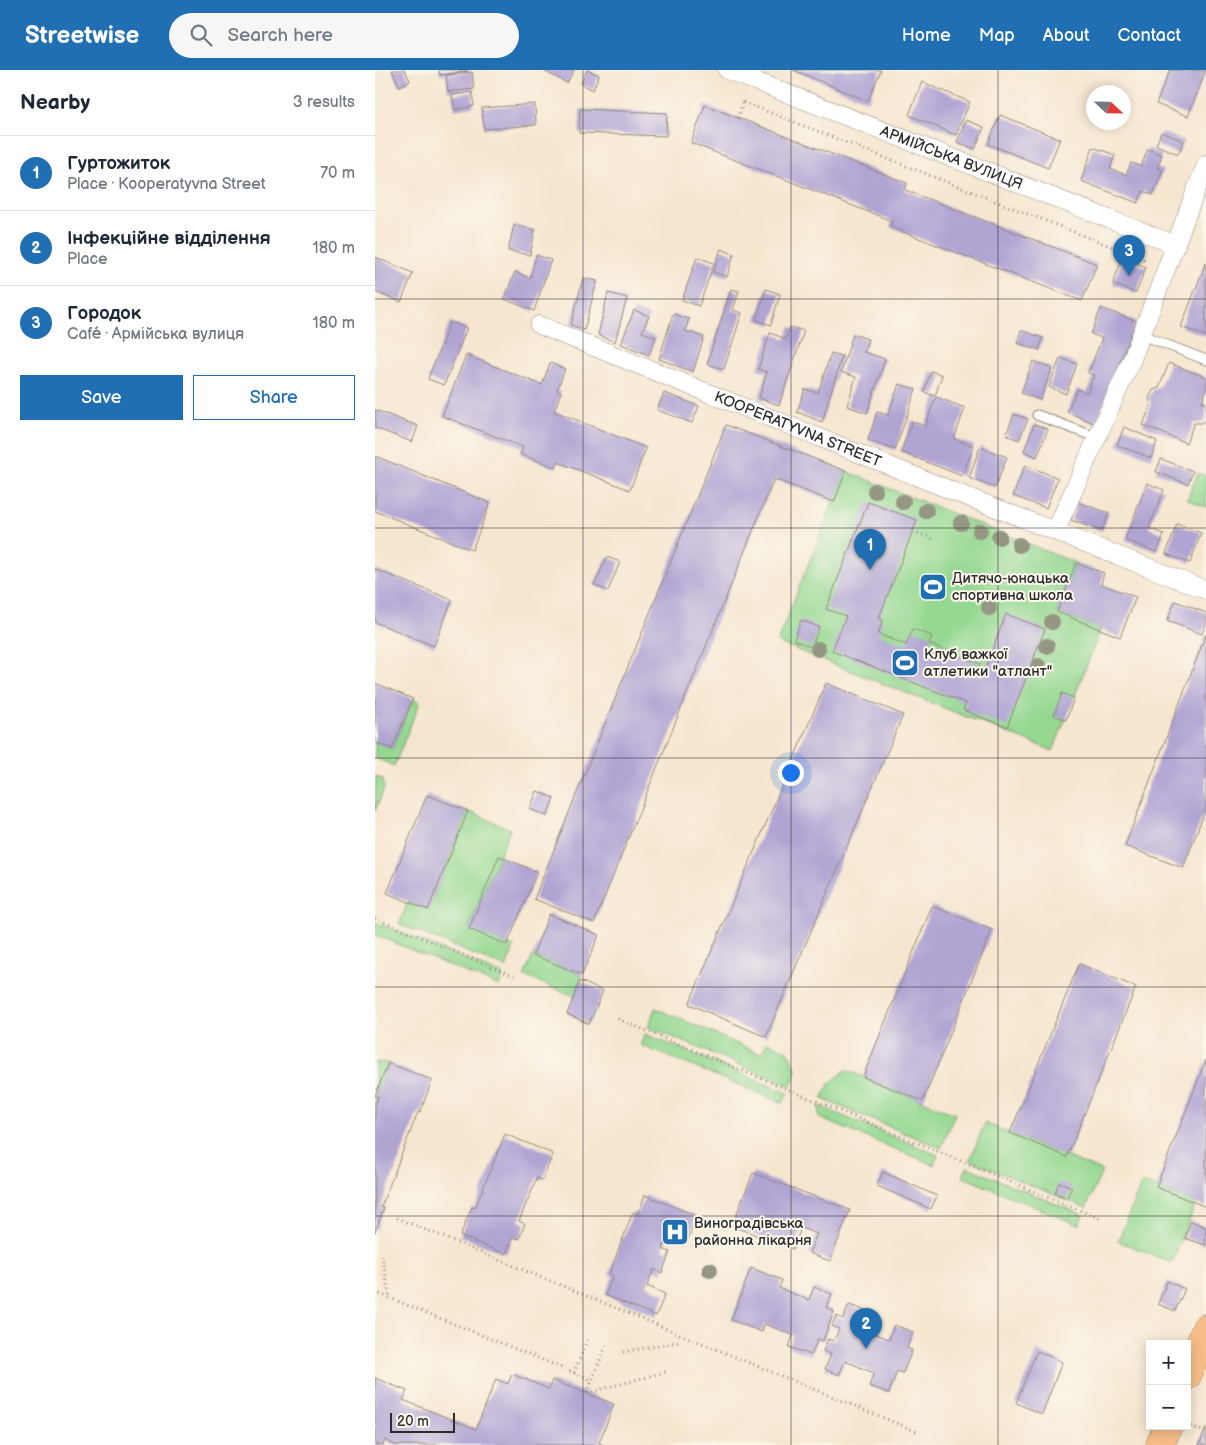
<!DOCTYPE html>
<meta charset="utf-8">
<style>
:root{--surface:#fff;--page:#f6f6f7;--text:#1f2937;--muted:#747a83;--line:#e0e1e3;--accent:#1f6fb2}
body{margin:0;font-family:"Balsamiq Sans",sans-serif;background:var(--page);color:var(--text)}
.controls{position:absolute;right:15px;bottom:15px;display:grid;overflow:hidden;border-radius:0px;box-shadow:0 2px 12px #0003}
.controls button{width:45px;height:45px;display:grid;place-items:center;padding:0;border:0;border-bottom:1px solid var(--line);background:var(--surface);color:var(--text);font:25px sans-serif}
.compass{position:absolute;left:711px;top:15px;width:45px;height:45px;border-radius:50%;background:var(--surface);box-shadow:0 2px 12px #0003;rotate:112deg}
.scale{position:absolute;left:15px;bottom:12px;width:65px;box-sizing:border-box;padding-left:5px;border:2px solid #2b2b2b;border-top:0;font-size:14px;line-height:18px;white-space:nowrap;color:#2b2b2b;-webkit-text-stroke:4px #fbf7ec;paint-order:stroke}
.you{position:absolute;left:415px;top:702px;width:18px;height:18px;margin:-12px;border:4px solid #fff;border-radius:50%;background:#1a73e8;box-shadow:0 0 0 8px #1a73e833}
.badge{display:grid;place-items:center;width:32px;height:32px;border-radius:50%;background:var(--accent);color:#fff;font-size:16px;font-weight:700}
.pin{position:absolute;translate:-50% -41px;filter:drop-shadow(0 1px 2px #0008)}
.pin::after{content:'';position:absolute;top:26px;width:18px;height:15px;background:inherit;clip-path:polygon(0 0,100% 0,50% 100%)}
.list{margin:0;padding:0;list-style:none}
h2{display:flex;justify-content:space-between;align-items:center;height:65px;margin:0;padding:0 20px;font-size:21px}
h2 small{font-size:16px;font-weight:400;color:var(--muted)}
.list li{display:grid;grid-template-columns:32px 1fr auto;gap:15px;align-items:center;box-sizing:border-box;height:75px;padding:0 20px;border-top:1px solid var(--line)}
.list b{display:block;font-size:19px;white-space:nowrap}
.list p{margin:0;font-size:16px;white-space:nowrap;color:var(--muted)}
.list em{font-size:16px;font-style:normal;color:var(--muted)}
.actions{display:flex;gap:10px;padding:15px 20px}
.actions a{flex:1;padding:11px 0;border:1px solid var(--accent);border-radius:0px;text-align:center;font-size:18px;color:var(--accent)}
.actions .main{background:var(--accent);color:#fff}
.icon{flex:none;width:28px;height:28px;fill:none;stroke:currentColor;stroke-width:2;stroke-linecap:round;stroke-linejoin:round}
.map{position:relative;flex:none;width:831px;height:1375px;overflow:hidden}
header{display:flex;align-items:center;gap:30px;box-sizing:border-box;height:70px;padding:0 25px;background:var(--accent);color:#fff}
header strong{font-size:24px}
nav{display:flex;gap:28px;margin-inline-start:auto;font-size:18px}
.search{width:350px;height:45px;background:var(--page);display:flex;align-items:center;gap:12px;box-sizing:border-box;padding:0 18px;border-radius:28px;color:var(--muted);font-size:19px}
main{display:flex}
aside{flex:1;background:var(--surface)}
.map>svg:first-child{display:block}
.green{fill:#95d891;stroke:#60825e}
.building{fill:#b0a4d3}
.lines{fill:none;stroke-linecap:round;stroke-linejoin:round}
.service-casing{stroke:#90887d;stroke-width:11}
.minor-casing{stroke:#90887d;stroke-width:19}
.trunk-casing{stroke:#90887d;stroke-width:29}
.path{stroke:#90887d;stroke-width:3;stroke-dasharray:1 4;stroke-linecap:butt}
.service{stroke:#fff;stroke-width:9}
.minor{stroke:#fff;stroke-width:18}
.trunk{stroke:#f7bd88;stroke-width:28}
.tree{fill:#959783}
.grid{fill:none;stroke:#2b2b2b;stroke-width:1;stroke-opacity:0.55}
.labels{text-anchor:middle;dominant-baseline:central;stroke-width:4;stroke-linejoin:round;paint-order:stroke}
.street-label{font-size:15px;fill:#2b2b2b;stroke:#fbf7ec}
.poi-label{font-size:15px;fill:#2b2b2b;stroke:#fbf7ec;text-anchor:start}
</style>
<header>
<strong>Streetwise</strong>
<div class="search"><svg class="icon" aria-label="search" viewBox="0 0 24 24"><circle cx="10" cy="10" r="6"/><path d="M15 15l6 6"/></svg>Search here</div>
<nav><a>Home</a><a>Map</a><a>About</a><a>Contact</a></nav>
</header>
<main>
<aside>
<h2>Nearby<small>3 results</small></h2>
<ul class="list">
<li><span class="badge">1</span><div><b>Гуртожиток</b><p>Place · Kooperatyvna Street</p></div><em>70 m</em></li>
<li><span class="badge">2</span><div><b>Інфекційне відділення</b><p>Place</p></div><em>180 m</em></li>
<li><span class="badge">3</span><div><b>Городок</b><p>Café · Армійська вулиця</p></div><em>180 m</em></li>
</ul>
<div class="actions"><a class="main">Save</a><a>Share</a></div>
</aside>
<div class="map">
<svg width="831" height="1375" viewBox="0 0 831 1375">
<rect width="100%" height="100%" fill="#fbf7ec"/>
<filter id="ink" filterUnits="userSpaceOnUse"><feTurbulence type="fractalNoise" baseFrequency=".02" numOctaves="2"/><feDisplacementMap in="SourceGraphic" scale="10" xChannelSelector="R" yChannelSelector="G"/><feConvolveMatrix kernelMatrix="1 2 1 2 8 2 1 2 1" color-interpolation-filters="sRGB"/></filter>
<filter id="wash" filterUnits="userSpaceOnUse"><feTurbulence type="fractalNoise" baseFrequency=".0096" numOctaves="4" result="noise"/><feDisplacementMap in="SourceGraphic" scale="20" xChannelSelector="R" yChannelSelector="G"/><feGaussianBlur stdDeviation="1.12" result="paint"/><feColorMatrix in="noise" values="0 0 0 0 0 0 0 0 0 0 0 0 0 0 0 0 0 1.4 0 .05"/><feComposite in="paint" operator="in"/></filter>
<g filter="url(#wash)">
<rect width="100%" height="100%" fill="#f6e6cf"/>
<path class="green" d="M471 401 701 493 682 542 726 559 678 681 402 572Z
M823 403 831 406V437L812 429Z
M38 629 45 632 19 696 0 688V672L17 679Z
M1 706 8 710 9 719 0 741Z
M93 741 135 759 94 858 139 877 131 898 24 854 33 832 53 839Z
M0 852 128 905 124 916 0 865Z
M158 885 207 905 199 926 149 906Z
M280 938 386 984 392 972 413 981 422 1001 416 1016 273 957Z
M270 964 413 1023 408 1033 265 975Z
M0 992 13 993 0 1026 3 1027 0 1035Z
M471 1000 580 1044 566 1078 447 1029 454 1014Z
M444 1036 563 1085 559 1095 444 1048Z
M610 1053 727 1101 711 1138 595 1090Z
M592 1097 708 1145 704 1155 588 1107Z
M767 1112 821 1133 797 1193 743 1171Z"/>
<g id="blocks">
<path class="building" d="M17 0H30L35 11 24 16Z
M64 0H93V1L65 5Z
M167 0H199L192 13Z
M212 0 224 5 218 20 206 14Z
M418 0H506L493 31Z
M795 0H831L813 46 781 34Z
M97 2 99 19 73 22 71 5Z
M547 12 595 32 581 65 534 45Z
M97 22 99 36 80 40 77 25Z
M160 34 161 55 109 59 107 38Z
M330 35 532 113 530 120 722 194 707 231 515 157 517 151 316 73Z
M205 39 292 43 291 66 204 63Z
M625 45 685 69 673 98 613 74Z
M591 50 609 57 600 79 582 72Z
M786 62 809 71 803 84 781 75Z
M718 77 740 85 735 99 751 105 756 93 766 96 773 79 787 85 782 98 788 100 778 125 768 121 763 133 706 111Z
M139 155 160 160 155 185 133 181Z
M346 179 359 184 352 207 338 202Z
M161 185 176 190 159 241 129 229 140 202 155 208Z
M0 187 38 203 26 232 0 222Z
M322 187 339 193 324 236 307 230Z
M747 188 771 197 761 223 738 214Z
M831 192V266L806 257Z
M208 208 222 211 209 260 196 255Z
M356 219 364 221 358 240 367 243 349 299 332 294Z
M391 219 405 224 396 255 381 250Z
M233 223 252 228 240 272 223 265Z
M726 238 761 251 721 354 692 342 702 319 712 323 719 305 713 303 727 268 716 264Z
M259 240 274 246 267 262 281 267 274 285 246 274Z
M298 244 314 249 310 261 329 267 318 302 284 289Z
M75 252 92 258 69 315 53 309Z
M415 257 429 261 404 335 384 328 392 302 383 299 395 263 411 269Z
M646 260 668 268 664 280 642 273Z
M478 264 493 269 489 282 510 289 492 343 472 336 481 307 466 302Z
M456 283 467 286 447 352 422 342 430 319 443 323Z
M91 285 167 315 175 293 190 299 182 320 186 322 179 341 271 378 255 420 183 392 181 398 145 384 148 377 67 346Z
M685 288 702 294 691 324 674 317Z
M658 291 677 298 665 330 646 323Z
M794 293 831 307V321L827 332 831 333V349L826 353H819L811 373 768 355 776 335 774 328 778 320 784 318Z
M556 301 567 305 560 326 549 322Z
M524 314 541 319 520 380 493 370 502 342 513 345Z
M289 323 324 336 317 353 282 340Z
M561 327 590 338 579 369 599 376 587 406 526 382 537 351 550 356Z
M0 340 43 356 37 372 0 358Z
M639 344 653 349 644 370 631 365Z
M659 354 673 359 662 387 649 381Z
M351 355 471 401 459 432 399 409 219 853 159 829Z
M749 357 782 371 776 388 742 375Z
M605 377 632 387 620 418 594 408Z
M0 386 115 433 97 480 0 441Z
M786 389 818 401 813 414 781 402Z
M650 395 683 408 671 438 638 426Z
M772 413 789 420 774 458 789 464 782 482 750 470Z
M493 432 542 450 504 548 508 550 503 564 531 575 538 559 557 566 554 574 605 594 601 604 607 607 631 544 670 559 632 657 588 640 591 633 457 581 471 546 451 539Z
M702 432 734 443 727 461 696 450Z
M802 454 826 463 815 493 791 484Z
M232 487 245 492 233 521 219 515Z
M701 493 729 503 726 514 761 527 745 567 682 542Z
M0 499 77 530 59 576 0 552Z
M800 531 831 543V554L827 564 792 551Z
M426 550 444 557 437 577 419 570Z
M831 564V738L808 798 750 776Z
M0 613 38 629 17 679 0 672Z
M451 613 528 645 391 967 314 934Z
M687 623 699 628 691 650 679 645Z
M162 721 179 728 172 746 155 739Z
M52 725 93 741 53 840 12 823Z
M124 786 162 802 132 875 94 859Z
M557 836 617 860 548 1031 488 1007Z
M174 844 224 865 207 905 158 885Z
M704 894 761 917 692 1087 635 1063Z
M205 911 228 921 214 954 192 944Z
M831 990V1137L781 1117Z
M13 993 57 1010 45 1043 43 1042 6 1137 9 1138 0 1162V1035L3 1027 0 1026Z
M130 1064 178 1084 167 1110 162 1108 144 1151 150 1154 144 1169 138 1167 131 1184 85 1166 97 1137 100 1138Z
M508 1102 562 1126 556 1139 502 1116Z
M378 1103 475 1140 455 1191 434 1183 442 1164 426 1158 418 1179 357 1156Z
M684 1112 697 1117 692 1128 680 1123Z
M270 1125 322 1146 312 1171 294 1164 288 1179 295 1182 287 1203 279 1199 272 1216 290 1224 281 1246 230 1225 238 1206 234 1204 258 1142 263 1144Z
M816 1151 831 1157 830 1175 810 1168Z
M376 1198 407 1210 404 1218 434 1230 439 1217 457 1224 451 1237 459 1241 448 1271 443 1269 436 1285 414 1277 418 1265 389 1254 387 1262 356 1250Z
M792 1211 810 1219 800 1241 783 1234Z
M474 1235 489 1240 482 1257 514 1269 519 1255 538 1262 532 1278 537 1280 528 1303 522 1301 514 1323 494 1316 499 1303 470 1291 464 1305 450 1299 456 1284 448 1281 453 1269 459 1271 464 1259 457 1256 461 1246 468 1249Z
M662 1281 687 1292 667 1344 641 1333Z
M137 1304 174 1319 177 1310 239 1334 224 1373 229 1375H20L10 1370 8 1375H0V1308L32 1321 28 1330 101 1359 121 1309 133 1314Z
M831 1358V1375H824Z"/>
</g>
</g>
<g filter="url(#ink)">
<use href="#blocks" fill-opacity="0" stroke="#90887d" stroke-width="1"/>
<g class="lines">
<g class="service-casing">
<path id="service" d="M767 265 831 290
M662 345 723 368"/>
</g>
<g class="minor-casing">
<g id="minor">
<path id="s1" d="M352 0 801 175"/>
<path id="s2" d="M164 255 580 422 831 520"/>
<path d="M681 460 757 289 831 94"/>
</g>
</g>
<g class="trunk-casing">
<path id="trunk" d="M812 1306 831 1258
M785 1375 793 1356"/>
</g>
<path class="path" d="M368 32 773 191
M363 48 368 32
M538 461 561 470
M0 848 139 906
M243 949 728 1150
M22 1148 543 1362
M7 1185 15 1228
M0 1222 217 1310
M248 1282 306 1271
M199 1303 213 1268
M212 1323 294 1301
M212 1323 231 1275
M816 1356 830 1362"/>
<use href="#service" class="service"/>
<use href="#minor" class="minor"/>
<use href="#trunk" class="trunk"/>
</g>
<g class="tree">
<circle cx="500" cy="421" r="8"/>
<circle cx="528" cy="432" r="8"/>
<circle cx="551" cy="441" r="8"/>
<circle cx="586" cy="453" r="8"/>
<circle cx="605" cy="461" r="8"/>
<circle cx="624" cy="467" r="8"/>
<circle cx="644" cy="475" r="8"/>
<circle cx="614" cy="538" r="8"/>
<circle cx="677" cy="552" r="8"/>
<circle cx="672" cy="576" r="8"/>
<circle cx="443" cy="579" r="8"/>
<circle cx="663" cy="596" r="8"/>
<circle cx="335" cy="1200" r="8"/>
</g>
</g>
<path class="grid" d="M208 0V1375M416 0V1375M623 0V1375M0 229H831M0 458H831M0 688H831M0 917H831M0 1146H831"/>
<defs>
<g id="stadium-square" transform="scale(1.4375)"><rect x="-9" y="-9" width="18" height="18" rx="4" fill="#1f6fb2" stroke="#fbf7ec"/><path d="M0-5a6.5 5 0 1 0 0 10a6.5 5 0 1 0 0-10ZM-3.5-1.8h7v3.6h-7Z" fill="#fff"/></g>
<g id="hospital-square" transform="scale(1.4375)"><rect x="-9" y="-9" width="18" height="18" rx="4" fill="#1f6fb2" stroke="#fbf7ec"/><path d="M-5-5h3v3.5h4V-5h3V5h-3V1.5h-4V5h-3Z" fill="#fff"/></g>
</defs>
<g fill-rule="evenodd">
<use href="#stadium-square" x="558" y="517"/>
<use href="#stadium-square" x="530" y="593"/>
<use href="#hospital-square" x="300" y="1162"/>
</g>
<g class="labels">
<g class="street-label">
<text stroke="none"><textPath href="#s1" startOffset="241">АРМІЙСЬКА ВУЛИЦЯ</textPath></text>
<text stroke="none"><textPath href="#s2" startOffset="279">KOOPERATYVNA STREET</textPath></text>
</g>
<g class="poi-label">
<text x="577" y="508">Дитячо-юнацька<tspan x="577" dy="17">спортивна школа</tspan></text>
<text x="549" y="584">Клуб важкої<tspan x="549" dy="17">атлетики "атлант"</tspan></text>
<text x="319" y="1153">Виноградівська<tspan x="319" dy="17">районна лікарня</tspan></text>
</g>
</g>
</svg>
<div class="controls">
<button>+</button>
<button>−</button>
</div>
<svg class="compass" viewBox="-18 -18 36 36"><path d="M0-13l5 13h-10z" fill="#e53935"/><path d="M0 13l5-13h-10z" fill="#747a83"/></svg>
<div class="scale">20 m</div>
<div class="you"></div>
<div class="pin badge" style="left:495px;top:500px">1</div>
<div class="pin badge" style="left:491px;top:1279px">2</div>
<div class="pin badge" style="left:754px;top:206px">3</div>
</div>
</main>
